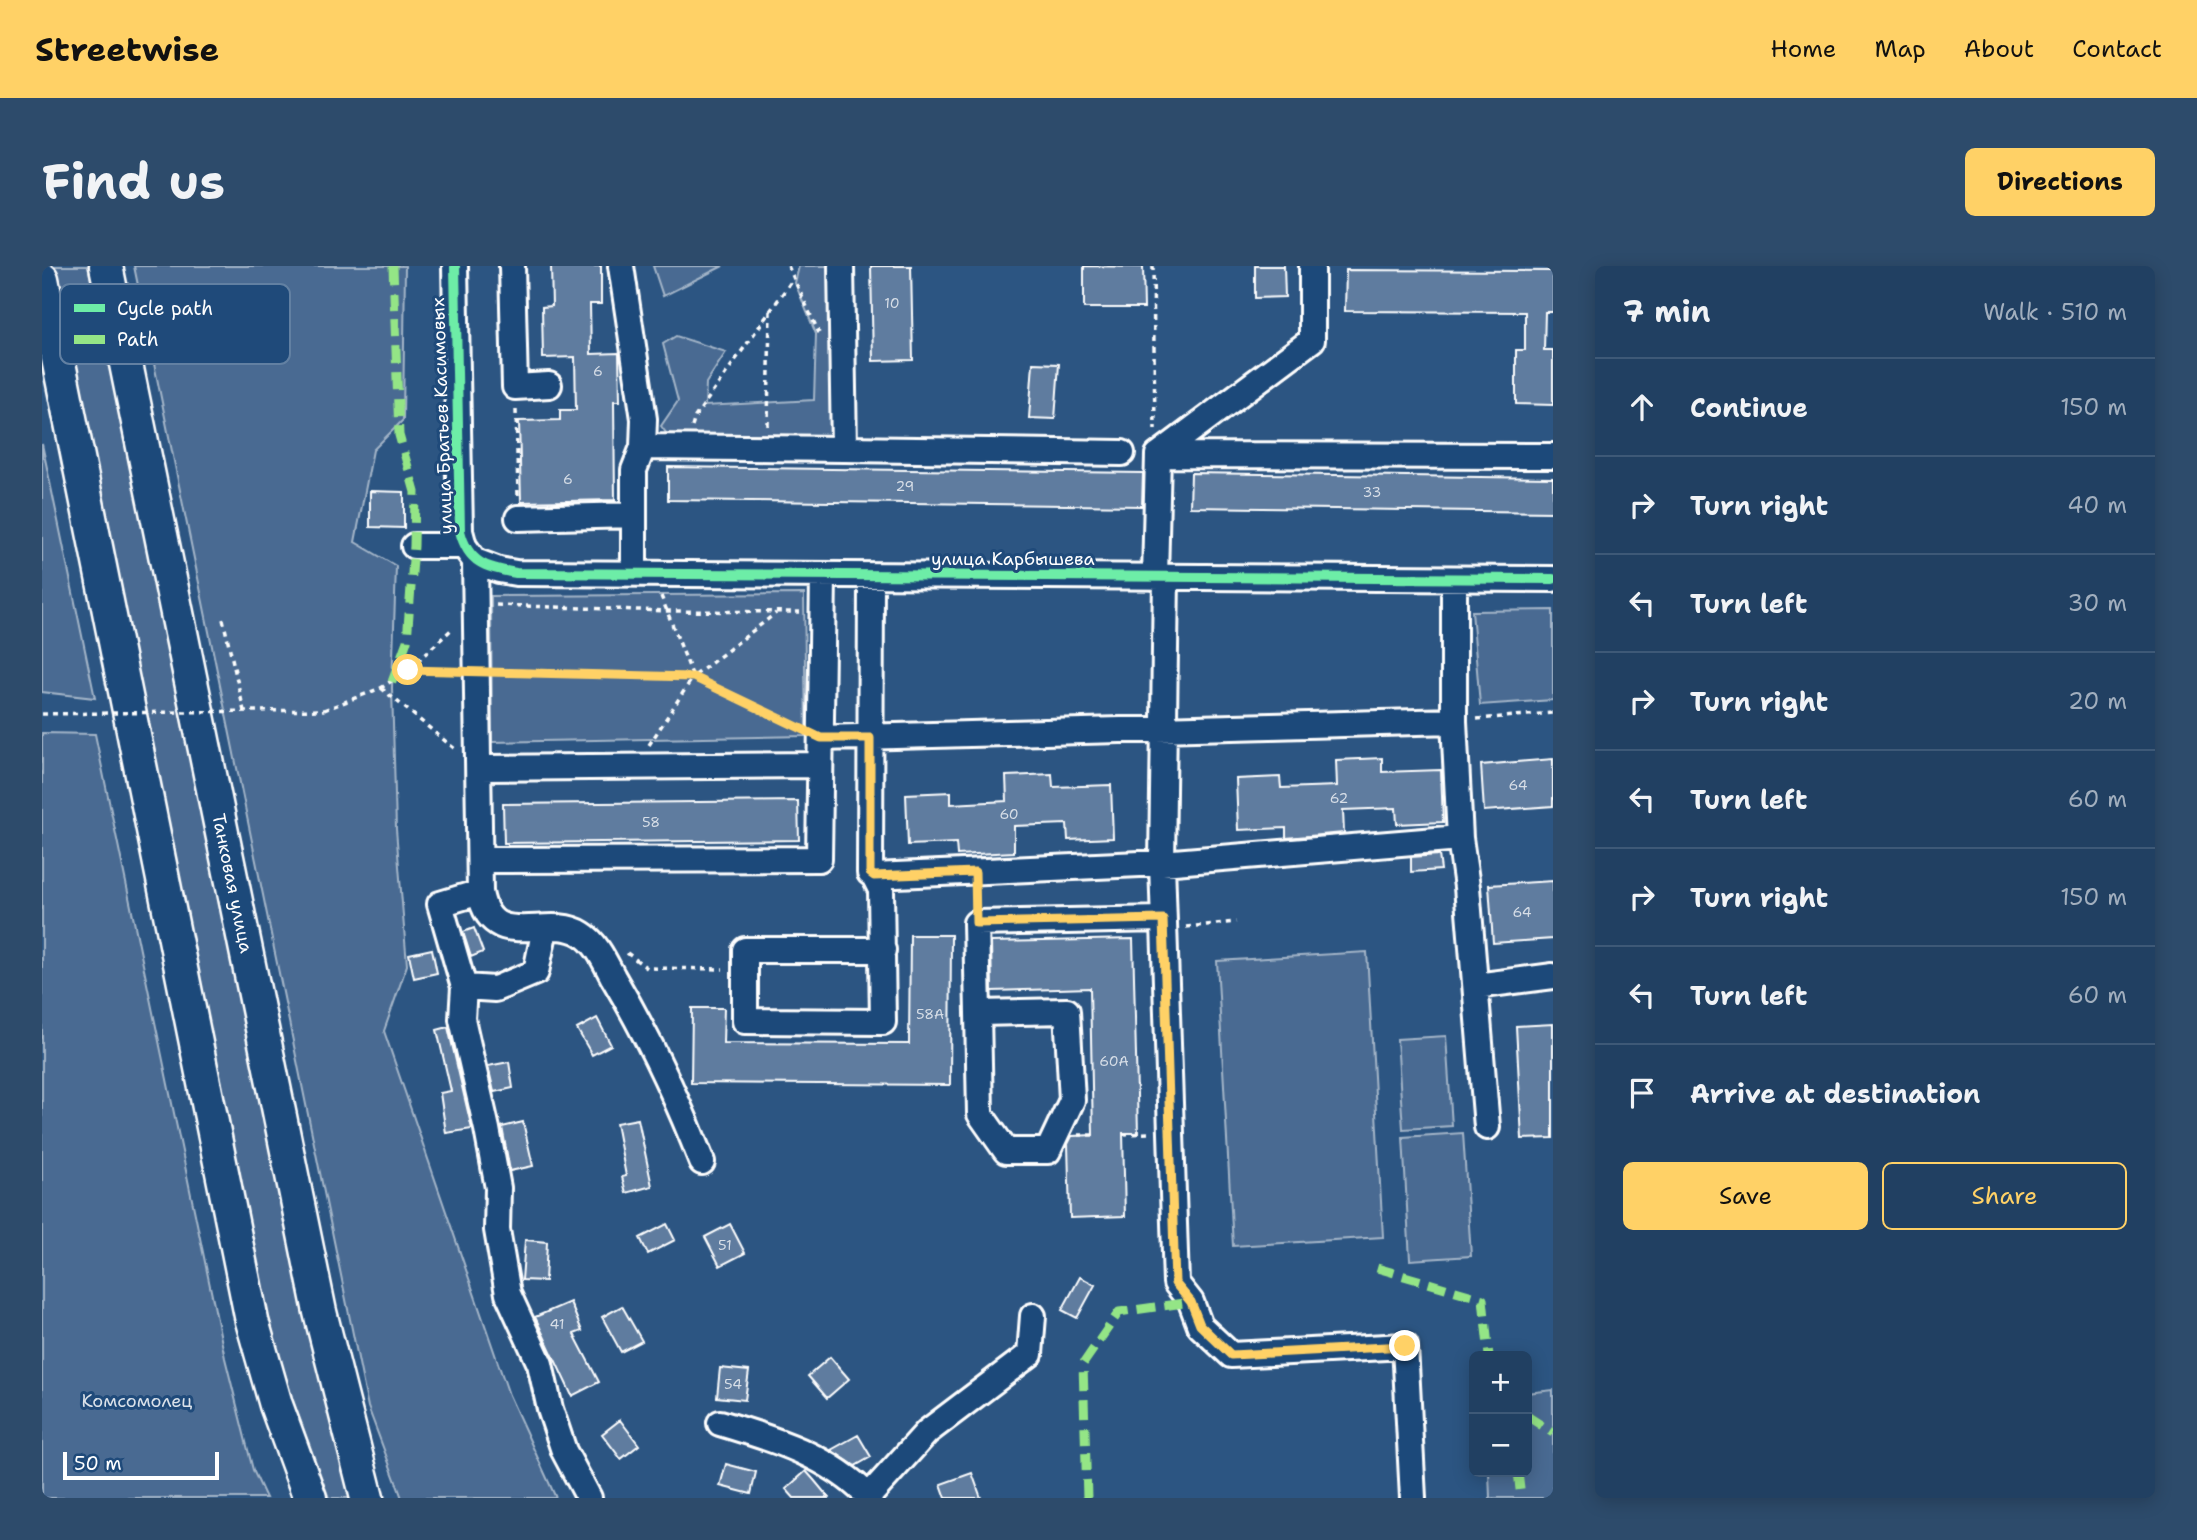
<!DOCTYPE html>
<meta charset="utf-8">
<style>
:root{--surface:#214062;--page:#2d4b6b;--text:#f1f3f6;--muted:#a2afbe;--line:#3e5977;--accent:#ffd166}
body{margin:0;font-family:"Shantell Sans",sans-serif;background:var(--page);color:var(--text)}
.controls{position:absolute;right:21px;bottom:21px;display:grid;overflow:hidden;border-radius:10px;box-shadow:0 4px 18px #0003}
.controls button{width:63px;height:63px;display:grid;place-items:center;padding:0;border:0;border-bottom:2px solid var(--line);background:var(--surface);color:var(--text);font:35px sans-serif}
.scale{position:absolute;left:21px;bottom:18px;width:156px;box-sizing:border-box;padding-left:7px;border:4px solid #fff;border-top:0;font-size:19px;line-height:24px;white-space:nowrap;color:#fff;-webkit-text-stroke:5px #1f4a7a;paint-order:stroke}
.stop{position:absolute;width:21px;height:21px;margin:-16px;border:5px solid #ffd166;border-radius:50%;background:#fff}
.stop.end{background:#ffd166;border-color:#fff;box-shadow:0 2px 7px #0008}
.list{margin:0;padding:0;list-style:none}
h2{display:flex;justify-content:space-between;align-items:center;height:91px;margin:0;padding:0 28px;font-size:30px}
h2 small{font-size:23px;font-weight:400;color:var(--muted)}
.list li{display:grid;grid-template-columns:46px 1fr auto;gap:21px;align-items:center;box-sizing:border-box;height:98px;padding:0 28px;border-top:2px solid var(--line)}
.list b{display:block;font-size:26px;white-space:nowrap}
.list em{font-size:23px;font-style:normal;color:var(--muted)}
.actions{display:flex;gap:14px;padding:21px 28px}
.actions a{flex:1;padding:16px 0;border:2px solid var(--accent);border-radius:10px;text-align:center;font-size:24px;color:var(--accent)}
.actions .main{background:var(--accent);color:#111}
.icon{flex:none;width:38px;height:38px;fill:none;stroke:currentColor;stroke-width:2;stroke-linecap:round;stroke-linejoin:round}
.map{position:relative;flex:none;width:1511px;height:1232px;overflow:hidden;border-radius:10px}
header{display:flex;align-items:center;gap:42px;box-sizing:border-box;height:98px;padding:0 35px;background:var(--accent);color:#111}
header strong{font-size:33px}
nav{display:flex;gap:38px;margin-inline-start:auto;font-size:24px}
.intro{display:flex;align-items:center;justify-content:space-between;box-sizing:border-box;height:168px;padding:0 42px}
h1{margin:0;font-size:49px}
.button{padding:18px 32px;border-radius:10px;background:var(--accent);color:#111;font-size:24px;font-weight:700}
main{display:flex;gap:42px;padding:0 42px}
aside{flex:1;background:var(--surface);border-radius:10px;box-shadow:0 4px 18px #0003}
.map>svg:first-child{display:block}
.green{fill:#486b92;stroke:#a4b5c8;stroke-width:2}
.building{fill:#5e7c9f;stroke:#fff;stroke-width:2}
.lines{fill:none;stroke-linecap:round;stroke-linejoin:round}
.minor-casing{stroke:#fff;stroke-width:30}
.major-casing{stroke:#fff;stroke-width:37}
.path{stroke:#fff;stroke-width:3.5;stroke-dasharray:5 5;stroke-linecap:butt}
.minor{stroke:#1f4a7a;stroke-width:24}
.major{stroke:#1f4a7a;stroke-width:32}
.path-bridge{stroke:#fff;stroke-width:3.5;stroke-dasharray:5 5;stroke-linecap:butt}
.quiet{stroke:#94e586;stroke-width:9;stroke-dasharray:18 9;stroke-linecap:butt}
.cycleway-casing{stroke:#1f4a7a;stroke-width:15}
.cycleway{stroke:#6deda7;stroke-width:10}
.route{stroke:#ffd166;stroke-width:9}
.labels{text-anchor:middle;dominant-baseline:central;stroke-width:6;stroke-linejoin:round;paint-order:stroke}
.number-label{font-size:14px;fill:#d7dee7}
.street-label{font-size:18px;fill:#fff;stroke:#1f4a7a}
.park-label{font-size:18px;fill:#dae1e9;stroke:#1f4a7a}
.key{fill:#1f4a7a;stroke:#6280a2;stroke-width:2}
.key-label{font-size:19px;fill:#fff}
</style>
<header>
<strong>Streetwise</strong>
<nav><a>Home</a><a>Map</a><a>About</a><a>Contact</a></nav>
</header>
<div class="intro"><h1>Find us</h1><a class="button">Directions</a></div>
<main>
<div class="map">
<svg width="1511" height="1232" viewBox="0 0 1511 1232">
<rect width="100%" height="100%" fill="#2c5582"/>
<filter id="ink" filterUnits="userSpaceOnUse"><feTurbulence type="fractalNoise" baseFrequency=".0143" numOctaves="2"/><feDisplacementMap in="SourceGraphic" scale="14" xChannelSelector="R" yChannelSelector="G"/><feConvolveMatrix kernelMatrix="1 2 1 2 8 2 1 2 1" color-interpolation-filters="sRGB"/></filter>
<g filter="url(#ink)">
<path class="green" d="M8 0H46L289 1141 314 1232H287L251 1134 224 1048Z
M92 0H363L361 154 331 184 313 276 354 300 350 422 354 563 365 699 342 765 467 1129 514 1232H360L326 1141Z
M611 0H681L621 30Z
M757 0H794V164L782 173 625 168 619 160 636 135 621 78 634 70 684 86 664 117 663 140 772 134 774 68 753 17Z
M0 178 53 432 0 426Z
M762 328 764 470 450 476 449 330Z
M1511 344V434L1438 439 1430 345Z
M0 467 53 468 183 1092 211 1204 224 1232H0Z
M1325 686 1341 971 1191 980 1175 695Z
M1404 770 1410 860 1361 863 1355 773Z
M1421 867 1429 990 1368 994 1361 871Z
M1511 1124V1232H1448L1447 1206H1485V1127Z"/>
<path class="building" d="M509 0H559V38H548L549 88 577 87 578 135H572L573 234 479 236 477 155 518 154V144H534L533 91 501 92 500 41 510 40Z
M829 0H869L871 94 831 95Z
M1042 0 1101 1 1102 42H1042Z
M1213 0H1242L1243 31 1213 32Z
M1304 4 1511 5V46H1503L1502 84H1511V139L1474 138V84H1483V46L1303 45Z
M991 97 1017 98 1013 153 987 152Z
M626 201 1101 207 1100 240 626 234Z
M1149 207 1511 212V246L1148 241Z
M328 225 362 226V262L328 261Z
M1340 492V506L1399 504 1401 556 1355 558 1354 542 1301 544 1302 567 1244 572V562L1196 564 1194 513 1238 511 1239 522 1295 520 1294 494Z
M1511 493V540L1442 545 1439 499Z
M1010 508 1011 521 1069 519 1071 572 1026 574 1025 558 972 560V586L915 589 914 577 866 579 864 528 909 526V538L965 535 964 510Z
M756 535 757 574 462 577 461 538Z
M1397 589 1399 604 1369 606V591Z
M1511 615V673L1451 677 1447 619Z
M432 662 441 686 429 691 421 666Z
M868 669H909L908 819 649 817 650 742H682L681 777 867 778Z
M1091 673 1096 867H1081L1083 950 1028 952 1026 878 1030 870 1051 869 1048 722 950 725 949 676Z
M390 683 395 707 372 712 367 688Z
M555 752 569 779 550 789 535 763Z
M1511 758V872L1480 873 1474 760Z
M406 761 430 863 404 867 398 827 409 825 395 764Z
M467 796 471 822 452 826 446 800Z
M596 853 610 920 584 927 580 911 584 910 574 857Z
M481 856 491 900 468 905 460 861Z
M625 958 633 974 606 988 598 972Z
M688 958 703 987 678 1000 663 971Z
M483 974 505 976 503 1015 480 1014Z
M1038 1011 1053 1019 1035 1052 1020 1044Z
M528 1036 540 1065 532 1068 557 1116 530 1130 493 1051Z
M580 1040 600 1075 579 1086 560 1051Z
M788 1091 807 1113 785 1132 766 1110Z
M678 1102 707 1105 703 1134 675 1131Z
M578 1154 597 1179 579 1193 560 1168Z
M816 1169 829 1191 813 1200 789 1184Z
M684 1198 714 1206 709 1228 678 1220Z
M764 1205 772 1214 787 1232H752L744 1223Z
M930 1207 939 1232H904L899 1218Z"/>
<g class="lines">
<g class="minor-casing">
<path id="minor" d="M413 0 418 265 422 280 433 295
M470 0 473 121 507 119
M579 0 602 153 601 181 592 204V307
M601 181 802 183 799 0
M802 183 1080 187
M1116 189 1511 190
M476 252 591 249
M372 280H422
M433 295 457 304 474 307 1511 313
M433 295 438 626C449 689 505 646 540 668 555 677 563 696 571 711 606 770 635 832 660 896
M829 310 828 607 832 610 1120 597 1418 572
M1113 311 1116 189 1270 74V0
M1124 311 1120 597 1134 1017 1149 1036 1158 1060 1189 1089 1363 1080 1371 1232
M1412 313V455L1418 572 1425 621 1445 861
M779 472 1412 455
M437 502 778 499
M438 594 777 593 781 310
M832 610 839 624 841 756 703 755V684H841
M438 626 398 638 422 721 420 753 445 863 456 922 455 964 466 1028 498 1098 508 1143 522 1185 547 1232
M1434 720 1511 710
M422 721 453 723 494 706 503 662
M936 747 938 848 964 885H1006L1030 834 1025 745 936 747 934 657 1121 653
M678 1157C732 1173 788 1190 828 1232
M827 1230 885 1166 988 1088 991 1050"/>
</g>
<g class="major-casing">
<g id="major">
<path id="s1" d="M64 0 278 1046 325 1232"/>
<path d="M0 13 210 1055 234 1139 268 1232"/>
</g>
</g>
<path class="path" d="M746 0 777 67
M1111 0 1113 163
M474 144 476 230
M726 160 728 45
M650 161 653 151 751 13
M619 330 651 411 734 347
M454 339 626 345 758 346
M181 353 202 445
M368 402 411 362
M457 405 651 411 756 461
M339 422 413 483
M282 444 339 422 366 404H414
M1435 453 1511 447
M607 479 651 411
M1144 661 1194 656
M585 687 605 702 681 703
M1081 868 1109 867
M1036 869H1051"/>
<use href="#minor" class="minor"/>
<use href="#major" class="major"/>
<path class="path-bridge" d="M0 448 282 444"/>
<path class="quiet" d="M350 416 365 375 372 280 373 226 357 169 351 0
M1335 1002 1441 1033 1447 1090
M1485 1150 1511 1167
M1476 1206 1479 1232
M1045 1232 1041 1098 1077 1046 1149 1036"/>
<g class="cycleway-casing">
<path id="cycleway" d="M413 0 418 265C426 297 444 302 474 307L1511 313"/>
</g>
<use href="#cycleway" class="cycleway"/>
</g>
</g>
<g class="lines" filter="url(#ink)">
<path class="route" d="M366 404 651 411 779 472H828V607L832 610 933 606 934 657 1121 653 1133 1017 1149 1036 1158 1059 1189 1089 1363 1080"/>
</g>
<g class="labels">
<g class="number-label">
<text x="850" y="37">10</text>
<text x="556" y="105">6</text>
<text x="526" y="213">6</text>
<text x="863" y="220">29</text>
<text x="1330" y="226">33</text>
<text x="1476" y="519">64</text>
<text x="1297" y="532">62</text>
<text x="967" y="548">60</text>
<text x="609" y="556">58</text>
<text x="1480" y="646">64</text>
<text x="888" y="748">58А</text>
<text x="1072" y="795">60А</text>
<text x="683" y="979">51</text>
<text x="515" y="1058">41</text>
<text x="691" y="1118">54</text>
</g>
<g class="street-label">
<text transform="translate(400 150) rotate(-92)">улица Братьев Касимовых</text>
<text x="971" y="293">улица Карбышева</text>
<text stroke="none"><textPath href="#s1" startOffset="630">Танковая улица</textPath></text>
</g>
<g class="park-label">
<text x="95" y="1135">Комсомолец</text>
</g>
</g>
<rect x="18" y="18" width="230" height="80" rx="10" class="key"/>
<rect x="32" y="38" width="31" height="8" fill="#6deda7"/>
<rect x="32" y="69" width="31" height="9" fill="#94e586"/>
<g class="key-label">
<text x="75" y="49">Cycle path</text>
<text x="75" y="80">Path</text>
</g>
</svg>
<div class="controls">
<button>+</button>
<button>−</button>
</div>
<div class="scale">50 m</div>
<div class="stop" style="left:366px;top:404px"></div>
<div class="stop end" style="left:1363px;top:1080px"></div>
</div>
<aside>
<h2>7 min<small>Walk · 510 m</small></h2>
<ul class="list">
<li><svg class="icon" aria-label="ahead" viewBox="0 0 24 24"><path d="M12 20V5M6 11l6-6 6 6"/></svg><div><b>Continue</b></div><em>150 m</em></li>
<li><svg class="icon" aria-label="right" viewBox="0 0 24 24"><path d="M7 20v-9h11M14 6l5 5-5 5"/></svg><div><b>Turn right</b></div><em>40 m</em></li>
<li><svg class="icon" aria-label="left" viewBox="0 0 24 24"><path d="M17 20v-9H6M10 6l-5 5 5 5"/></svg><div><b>Turn left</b></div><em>30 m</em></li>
<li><svg class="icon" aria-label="right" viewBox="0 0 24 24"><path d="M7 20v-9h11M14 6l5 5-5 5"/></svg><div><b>Turn right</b></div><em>20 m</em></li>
<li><svg class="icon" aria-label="left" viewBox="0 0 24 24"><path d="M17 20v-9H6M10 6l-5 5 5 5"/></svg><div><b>Turn left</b></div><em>60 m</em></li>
<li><svg class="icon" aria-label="right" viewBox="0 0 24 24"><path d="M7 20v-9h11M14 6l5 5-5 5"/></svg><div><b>Turn right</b></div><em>150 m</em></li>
<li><svg class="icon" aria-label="left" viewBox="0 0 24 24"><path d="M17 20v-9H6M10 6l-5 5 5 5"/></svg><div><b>Turn left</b></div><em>60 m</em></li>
<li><svg class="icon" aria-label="arrive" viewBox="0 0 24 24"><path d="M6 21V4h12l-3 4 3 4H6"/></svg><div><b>Arrive at destination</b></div></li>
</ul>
<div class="actions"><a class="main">Save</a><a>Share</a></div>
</aside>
</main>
